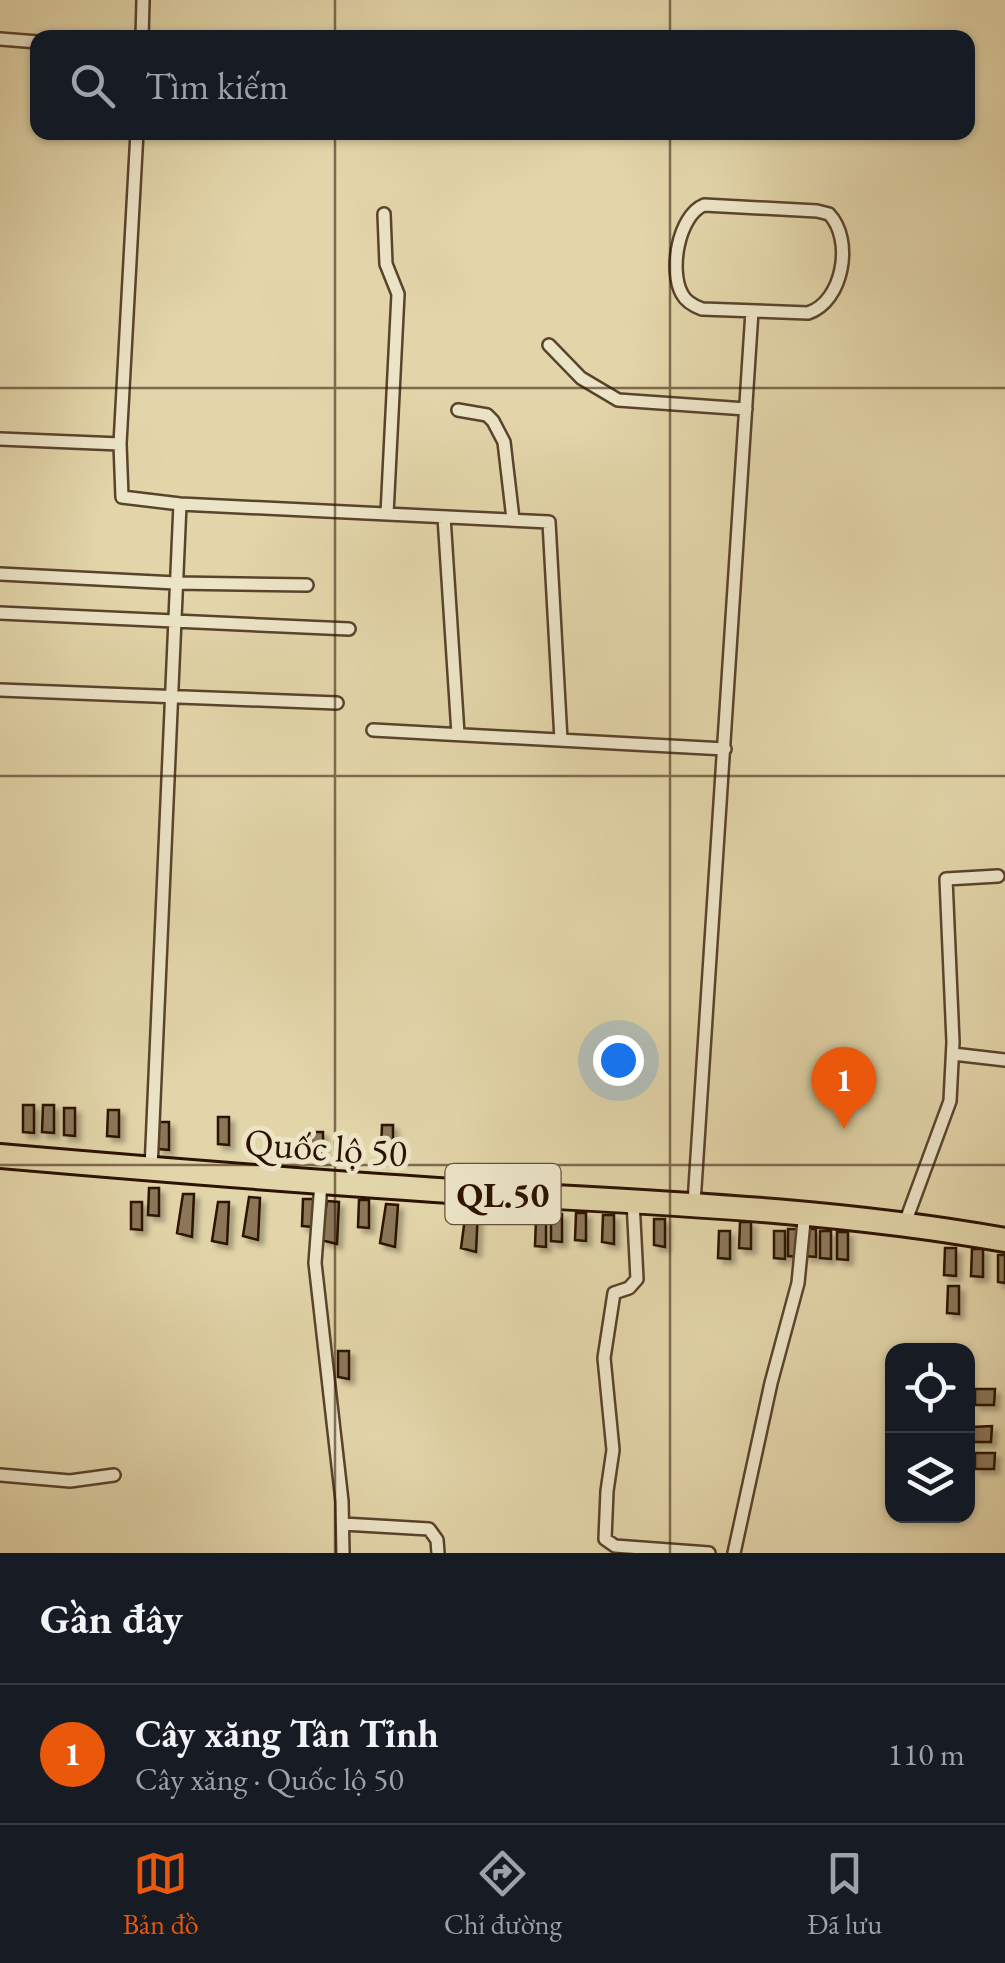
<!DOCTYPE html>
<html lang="vi">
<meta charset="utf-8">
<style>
:root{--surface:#171b24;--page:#242831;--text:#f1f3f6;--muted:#9ea1a6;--line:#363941;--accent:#ea580c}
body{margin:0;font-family:"EB Garamond",serif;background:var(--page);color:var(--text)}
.controls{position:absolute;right:30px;bottom:30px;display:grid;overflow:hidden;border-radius:20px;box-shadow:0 2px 8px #0004}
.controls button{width:90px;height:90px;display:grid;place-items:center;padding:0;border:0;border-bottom:2px solid var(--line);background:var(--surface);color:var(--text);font:50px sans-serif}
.you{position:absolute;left:618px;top:1060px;width:35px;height:35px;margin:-25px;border:8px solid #fff;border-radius:50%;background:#1a73e8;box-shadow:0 0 0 15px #1a73e833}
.badge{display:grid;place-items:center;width:65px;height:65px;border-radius:50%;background:var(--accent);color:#fff;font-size:32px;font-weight:700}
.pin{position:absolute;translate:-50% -82px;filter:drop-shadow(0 2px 5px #0008)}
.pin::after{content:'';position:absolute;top:52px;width:35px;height:30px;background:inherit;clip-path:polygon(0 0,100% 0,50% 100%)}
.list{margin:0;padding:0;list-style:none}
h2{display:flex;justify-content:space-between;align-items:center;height:130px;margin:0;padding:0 40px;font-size:42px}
h2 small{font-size:32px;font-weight:400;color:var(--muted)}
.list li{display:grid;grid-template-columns:65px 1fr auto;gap:30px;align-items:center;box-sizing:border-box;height:140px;padding:0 40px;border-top:2px solid var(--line)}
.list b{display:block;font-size:38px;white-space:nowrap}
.list p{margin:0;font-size:32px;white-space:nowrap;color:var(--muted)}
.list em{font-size:32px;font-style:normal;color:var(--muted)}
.icon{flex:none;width:55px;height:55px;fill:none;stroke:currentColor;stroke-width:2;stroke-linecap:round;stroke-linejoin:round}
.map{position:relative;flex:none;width:1005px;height:1553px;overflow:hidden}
.search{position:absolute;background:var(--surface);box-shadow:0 2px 8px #0004;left:30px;right:30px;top:30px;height:110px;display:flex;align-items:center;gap:25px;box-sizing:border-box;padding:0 35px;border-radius:20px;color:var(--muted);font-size:38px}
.sheet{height:270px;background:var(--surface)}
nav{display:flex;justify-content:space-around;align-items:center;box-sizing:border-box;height:140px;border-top:2px solid var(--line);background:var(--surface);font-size:28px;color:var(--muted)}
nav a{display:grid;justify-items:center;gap:5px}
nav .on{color:var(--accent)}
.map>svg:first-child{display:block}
.building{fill:#8b7758;stroke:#2c1201;stroke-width:2.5;filter:url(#shadow)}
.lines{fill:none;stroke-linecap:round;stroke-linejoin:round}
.street-casing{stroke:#5a432b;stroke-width:16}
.highway-casing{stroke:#2c1201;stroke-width:28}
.street{stroke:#ece4c7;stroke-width:11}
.highway{stroke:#e2d5a9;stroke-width:22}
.grid{fill:none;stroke:#2c1201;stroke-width:2.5;stroke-opacity:0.55}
.labels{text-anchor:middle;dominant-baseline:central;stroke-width:10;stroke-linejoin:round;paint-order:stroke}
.shield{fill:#ece4c7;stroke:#66513c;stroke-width:2.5}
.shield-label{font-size:35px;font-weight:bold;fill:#2c1201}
.street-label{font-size:38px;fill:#2c1201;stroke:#ece4c7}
</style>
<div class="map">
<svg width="1005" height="1553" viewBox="0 0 1005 1553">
<defs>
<filter id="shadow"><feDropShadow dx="5" dy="5" stdDeviation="2.5" flood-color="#0004"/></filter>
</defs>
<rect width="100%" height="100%" fill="#e2d5a9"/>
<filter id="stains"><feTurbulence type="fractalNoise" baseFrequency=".002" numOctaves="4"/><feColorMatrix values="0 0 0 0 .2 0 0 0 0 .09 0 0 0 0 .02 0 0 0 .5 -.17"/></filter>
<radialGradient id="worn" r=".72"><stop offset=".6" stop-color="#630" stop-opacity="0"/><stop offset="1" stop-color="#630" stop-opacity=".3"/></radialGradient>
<path class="building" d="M23 1105H34V1133L23 1132Z
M43 1105H54V1133L42 1132Z
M64 1108H75V1136L64 1135Z
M108 1110H119V1137L107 1136Z
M218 1117H229V1145L218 1144Z
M159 1122H169V1150L158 1149Z
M382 1125H393V1154L381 1152Z
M312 1132H323V1160L311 1159Z
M149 1188H159V1216L148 1215Z
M183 1194H194L192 1237 177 1233Z
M249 1197 260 1198 258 1240 243 1236Z
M303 1199H314V1227L302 1226Z
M359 1200H369V1228L358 1227Z
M327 1201 339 1202 337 1244 321 1240Z
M131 1202H142V1230L131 1229Z
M218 1202H229L227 1244 212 1241Z
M386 1204 398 1205 395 1247 380 1243Z
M466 1210H478L476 1252 461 1248Z
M576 1213H586V1241L575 1240Z
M551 1214H562V1242L551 1241Z
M603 1215H614V1244L602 1242Z
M536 1219H546V1247L535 1246Z
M654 1219H665V1247L654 1245Z
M740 1222H751V1249L739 1248Z
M788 1229H799V1257L788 1256Z
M805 1229H816V1257L805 1256Z
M719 1231H730V1259L718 1258Z
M774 1231H785V1259L774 1258Z
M820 1231H831V1259L820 1258Z
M837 1232H848V1260L837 1259Z
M945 1248H956V1276L944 1275Z
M972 1249H983V1277L971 1276Z
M998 1255H1005V1283L998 1282Z
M948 1286H959V1314L947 1313Z
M338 1351H349V1379L338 1377Z
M975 1389H995L994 1405H975Z
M992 1426 991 1442H972V1427Z
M975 1453H995L994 1469H975Z"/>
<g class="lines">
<g class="street-casing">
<path id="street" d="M142 38 143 0
M0 39 38 42
M137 132 120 444 122 497 180 504 549 522 561 740
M704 205 817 211 829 214C854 240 843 302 808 313L702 309C694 306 686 302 682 294 669 271 678 216 704 205Z
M384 214 386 264 398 294 387 514
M549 345 581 378 618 400 746 409
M458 410 487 415 493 421 504 442 513 519
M0 439 120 444
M444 517 458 734
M0 574 176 583 307 585
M0 613 349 629
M0 690 337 703
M373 730 725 749
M953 1054 1005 1060
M151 1169 180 504
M321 1183 315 1263 342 1501 343 1553
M633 1201 637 1279 629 1288 614 1293 604 1358 613 1450 607 1491 605 1539 615 1546 709 1553
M694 1203 752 311
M905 1223 950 1101 953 1042 946 879 998 876
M0 1475 70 1481 114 1475
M343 1524 429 1529 437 1540 438 1553
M734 1553 771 1383 798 1283 805 1211"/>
</g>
<g class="highway-casing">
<path id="highway" d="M0 1156C161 1170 322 1183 484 1193 659 1203 832 1209 1005 1240"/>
</g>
<use href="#street" class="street"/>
<use href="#highway" class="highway"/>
</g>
<path class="grid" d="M335 0V38M670 0V38M335 132V1553M670 132V1553M0 388H1005M0 776H1005M0 1165H1005"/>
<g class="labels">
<rect class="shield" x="445.5" y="1164" width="115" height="60" rx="8"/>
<g class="shield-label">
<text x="503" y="1194">QL.50</text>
</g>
<g class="street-label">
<text transform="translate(326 1147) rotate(4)">Quốc lộ 50</text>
</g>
</g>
<rect width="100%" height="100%" filter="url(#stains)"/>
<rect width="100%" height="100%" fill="url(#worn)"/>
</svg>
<div class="controls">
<button><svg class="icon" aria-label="locate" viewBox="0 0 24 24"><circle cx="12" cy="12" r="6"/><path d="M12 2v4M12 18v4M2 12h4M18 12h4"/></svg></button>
<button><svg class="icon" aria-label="layers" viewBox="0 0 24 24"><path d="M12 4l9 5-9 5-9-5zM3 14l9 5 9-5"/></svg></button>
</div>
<div class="you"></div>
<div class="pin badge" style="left:844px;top:1129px">1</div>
<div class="search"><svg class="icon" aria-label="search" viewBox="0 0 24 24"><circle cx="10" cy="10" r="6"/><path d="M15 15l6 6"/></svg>Tìm kiếm</div>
</div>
<section class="sheet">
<h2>Gần đây<small></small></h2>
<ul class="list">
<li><span class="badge">1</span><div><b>Cây xăng Tân Tỉnh</b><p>Cây xăng · Quốc lộ 50</p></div><em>110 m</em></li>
</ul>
</section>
<nav>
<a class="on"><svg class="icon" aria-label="map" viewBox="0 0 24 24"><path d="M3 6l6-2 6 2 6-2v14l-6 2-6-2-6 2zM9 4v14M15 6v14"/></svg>Bản đồ</a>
<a><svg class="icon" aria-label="directions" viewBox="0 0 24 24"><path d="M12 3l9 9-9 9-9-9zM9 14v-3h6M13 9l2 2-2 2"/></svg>Chỉ đường</a>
<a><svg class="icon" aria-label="saved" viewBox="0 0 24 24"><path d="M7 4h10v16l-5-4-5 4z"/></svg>Đã lưu</a>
</nav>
